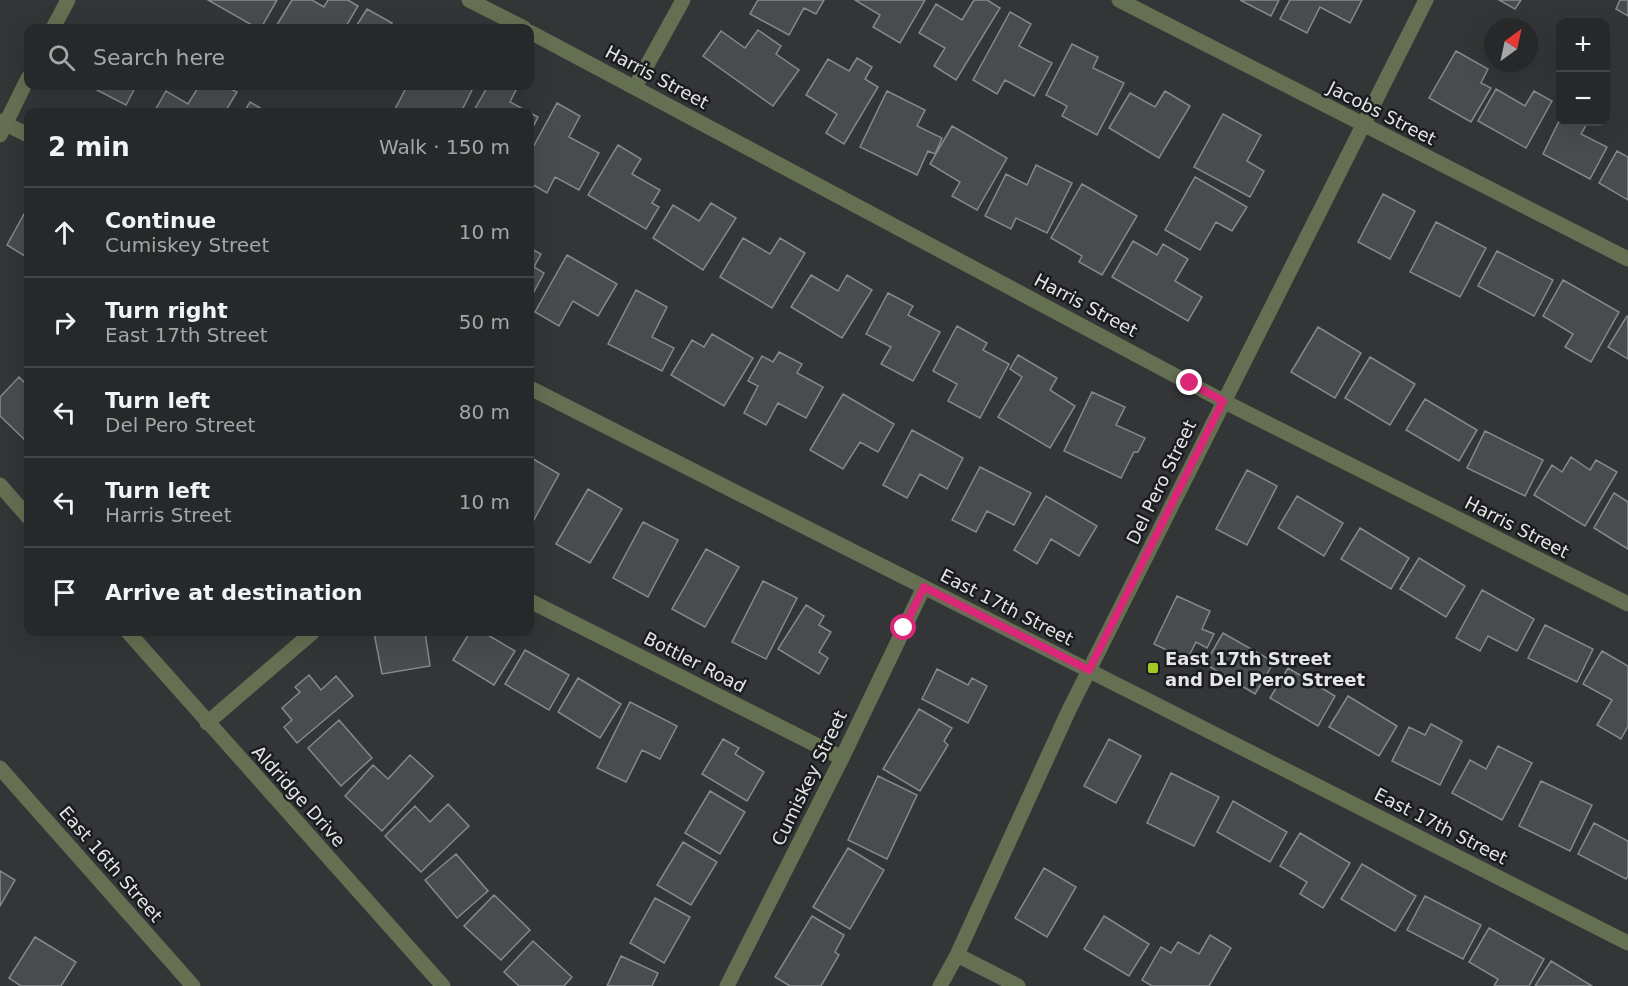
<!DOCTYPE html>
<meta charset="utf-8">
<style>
:root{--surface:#262829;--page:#323435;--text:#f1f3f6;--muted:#a4a6a8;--line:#424446}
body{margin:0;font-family:"DejaVu Sans",sans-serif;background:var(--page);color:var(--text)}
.controls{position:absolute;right:18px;top:18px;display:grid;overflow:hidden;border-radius:12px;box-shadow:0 6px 24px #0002}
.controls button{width:54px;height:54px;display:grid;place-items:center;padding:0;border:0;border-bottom:2px solid var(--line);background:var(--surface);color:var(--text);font:30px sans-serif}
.compass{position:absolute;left:1484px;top:18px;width:54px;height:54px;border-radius:50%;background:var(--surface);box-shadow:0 6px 24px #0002;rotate:33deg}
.stop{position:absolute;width:18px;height:18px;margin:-14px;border:4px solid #db2777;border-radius:50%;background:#fff}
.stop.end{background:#db2777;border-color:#fff;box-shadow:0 2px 6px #0008}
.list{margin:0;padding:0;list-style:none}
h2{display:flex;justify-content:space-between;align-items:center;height:78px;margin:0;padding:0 24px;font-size:26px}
h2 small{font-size:20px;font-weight:400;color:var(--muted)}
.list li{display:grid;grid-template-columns:39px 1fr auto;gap:18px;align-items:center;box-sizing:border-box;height:90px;padding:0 24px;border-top:2px solid var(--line)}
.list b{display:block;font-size:22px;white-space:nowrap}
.list p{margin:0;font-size:20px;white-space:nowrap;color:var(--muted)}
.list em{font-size:20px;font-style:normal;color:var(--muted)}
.icon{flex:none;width:33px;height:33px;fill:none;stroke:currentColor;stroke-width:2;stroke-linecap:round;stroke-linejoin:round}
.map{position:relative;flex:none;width:1628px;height:986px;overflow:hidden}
.search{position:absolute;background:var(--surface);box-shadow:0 6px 24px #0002;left:24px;top:24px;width:510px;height:66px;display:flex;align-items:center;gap:15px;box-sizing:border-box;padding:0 21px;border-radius:12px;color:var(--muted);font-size:22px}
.panel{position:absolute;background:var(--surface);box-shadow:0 6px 24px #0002;left:24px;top:108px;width:510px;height:528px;border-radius:12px}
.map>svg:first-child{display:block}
.building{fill:#494c4e;stroke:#86898c;stroke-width:1.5}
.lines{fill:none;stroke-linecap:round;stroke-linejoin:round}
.minor{stroke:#656f52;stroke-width:15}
.route{stroke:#db2777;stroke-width:8}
.poi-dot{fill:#a4c825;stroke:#1b1c1e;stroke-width:2}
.labels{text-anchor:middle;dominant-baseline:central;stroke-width:5;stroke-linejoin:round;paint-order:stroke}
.street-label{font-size:18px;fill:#e4e5e7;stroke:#1b1c1e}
.poi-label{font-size:18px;font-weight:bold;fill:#e4e5e7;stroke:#1b1c1e;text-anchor:start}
</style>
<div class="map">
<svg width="1628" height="986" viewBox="0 0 1628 986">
<rect width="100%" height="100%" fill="#333537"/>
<path class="building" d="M208 0H277L261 28H257Z
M292 0H312L324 7 328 0H348L358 6 345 28H275Z
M758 0H824L816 14 804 8 789 35 750 14Z
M855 0H925L900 43 873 27 880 15Z
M974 0H987L1000 8 956 80 934 66 945 48 919 33 936 4 962 20Z
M1240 0H1279L1271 16Z
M1290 0H1362L1350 23 1320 7 1307 33 1280 19Z
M1499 0H1521L1515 9Z
M1620 0H1628V16L1616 9Z
M367 9 392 23 388 28H355Z
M1010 12 1031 24 1019 46 1052 63 1034 96 1005 80 997 94 973 80Z
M758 30 781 46 776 54 799 70 773 106 703 56 721 31 745 48Z
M1072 44 1098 57 1093 68 1124 83 1097 135 1062 116 1067 106 1046 95Z
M1456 51 1488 69 1481 83 1491 88 1471 122 1429 98Z
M857 58 872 67 865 79 878 87 844 144 826 133 837 114 806 95 828 59 849 71Z
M95 86H136L126 105 93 88Z
M199 86H225L237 92 225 112H154L166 91 188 104Z
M407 86H474L461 112H434L430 111V112H398L394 111Z
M488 86H518L510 102 538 117 530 133V112H473Z
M1496 89 1525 106 1534 91 1552 101 1526 148 1478 121Z
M887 91 925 110 917 126 942 138 935 154 928 151 917 175 860 147Z
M1165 91 1190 106 1159 158 1109 128 1130 93 1155 107Z
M250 102 267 112H244Z
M557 103 580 116 569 137 599 153 579 190 555 177 547 193 530 183V153Z
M1223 114 1261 135 1247 161 1264 171 1250 197 1194 167Z
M1560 119V122H1588L1581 134 1607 147 1590 179 1543 154Z
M952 126 1007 158 977 210 952 196 960 182 930 164Z
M618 145 641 159 632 174 660 190 652 203 659 207 646 229 588 195Z
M1617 151 1628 157V200L1599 183Z
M1036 165 1072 183 1047 233 1016 218 1011 229 985 216 1006 174 1027 185Z
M1195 177 1247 207 1232 231 1216 222 1200 250 1165 230Z
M1082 184 1137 216 1102 275 1079 262 1082 256 1051 238Z
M1383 194 1415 211 1390 259 1358 242Z
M711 203 736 218 703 270 653 238 673 205 699 221Z
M24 214 28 217V258L7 245Z
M1436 222 1486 248 1460 297 1410 272Z
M743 238 770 254 780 238 805 253 772 308 720 277Z
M1133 241 1157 255 1163 244 1188 259 1175 281 1202 297 1188 321 1112 277Z
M530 248 541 254 534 267 544 273 530 299Z
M1497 251 1553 280 1534 316 1478 286Z
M567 255 617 284 598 316 573 301 559 326 535 312Z
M811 275 838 291 847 275 872 290 842 338 791 307Z
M1563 280 1619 312 1591 362 1565 347 1573 334 1543 316Z
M636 290 667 307 652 337 674 348 662 371 608 344Z
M888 293 913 306 908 315 940 332 913 381 881 364 891 347 866 334Z
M1627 316 1628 317V359L1608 347Z
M957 326 987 343 983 350 1009 364 980 418 948 401 957 384 933 371Z
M1318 327 1361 353 1335 398 1291 372Z
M712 334 753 358 724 406 671 375 692 340 704 347Z
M779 352 802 364 797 373 823 387 806 418 778 403 766 425 744 413 758 386 748 381 762 356 773 362Z
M1018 355 1057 378 1050 390 1075 406 1050 448 998 417 1022 377 1010 369Z
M1370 357 1415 384 1390 425 1345 398Z
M19 377 28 386V443L0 416V397Z
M1092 392 1125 407 1116 425 1145 438 1138 452H1134L1121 478 1064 451Z
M843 394 894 424 878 452 860 442 843 469 810 450Z
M1425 399 1477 430 1459 461 1406 430Z
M912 430 963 458 947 489 920 474 907 498 883 485Z
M1485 431 1543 460 1525 496 1467 468Z
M530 457 559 474 530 527Z
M1571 457 1590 470 1596 460 1617 472 1585 526 1534 495 1552 465 1562 472Z
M980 467 1031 493 1014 525 987 511 976 532 952 520Z
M1247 470 1277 486 1247 545 1216 529Z
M588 489 622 509 590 563 556 544Z
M1614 493 1628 502V549L1594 528Z
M1046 496 1097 526 1079 556 1051 539 1037 564 1014 550Z
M1297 496 1343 523 1324 556 1278 528Z
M643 522 678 540 648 597 613 578Z
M1360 528 1409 558 1391 589 1341 559Z
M706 549 739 567 705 627 672 609Z
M1419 558 1465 586 1446 617 1400 589Z
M763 581 797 598 766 659 732 642Z
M1482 590 1534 619 1517 651 1488 636 1480 651 1456 638Z
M1177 596 1210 611 1202 629 1214 634 1207 648 1196 642 1187 660 1154 644Z
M806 605 824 616 819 625 831 632 819 652 828 658 819 674 778 649Z
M1545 625 1593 649 1577 682 1528 658Z
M385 632H425L430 666 382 674 374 633Z
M470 632H483L515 651 494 685 453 660Z
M1223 633 1274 662 1255 694 1205 664Z
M525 650 569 675 549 710 505 684Z
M1602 651 1628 666V726L1621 739 1597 725 1612 700 1583 684Z
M1288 668 1335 696 1318 726 1270 698Z
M937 669 968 685 972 678 987 686 968 723 922 699Z
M309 675 321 690 336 676 353 696 297 743 284 727 292 720 282 708 300 692 295 687Z
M578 678 621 704 600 738 558 712Z
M1348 696 1397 726 1379 756 1329 727Z
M630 702 677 726 660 759 642 750 626 782 597 768Z
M919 709 952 728 944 741 948 745 920 791 883 769Z
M339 720 372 758 341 786 308 748Z
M1431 724 1462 741 1440 785 1392 761 1409 727 1425 735Z
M723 739 739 748 735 754 764 772 747 801 702 774Z
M1109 739 1141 756 1116 803 1084 786Z
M1498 746 1532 763 1502 820 1452 793 1470 760 1486 769Z
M410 755 433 776 382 831 345 796 373 765 388 779Z
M1171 773 1219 797 1194 846 1147 823Z
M878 776 917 795 887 859 848 840Z
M1541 781 1592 805 1570 851 1519 826Z
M710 791 745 812 720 854 685 833Z
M1233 801 1287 832 1270 862 1217 832Z
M448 804 469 826 421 872 385 836 415 806 430 822Z
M1594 823 1628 841V876L1626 879 1578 854Z
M1300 833 1350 863 1323 908 1300 894 1307 882 1280 866Z
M683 842 717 862 691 905 657 885Z
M848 848 884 870 850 929 813 907Z
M456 854 488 891 457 918 425 880Z
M1362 864 1416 896 1395 931 1341 899Z
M1044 868 1076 887 1047 937 1015 918Z
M0 871 15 880 0 906Z
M494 895 530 930 501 960 464 926Z
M1425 896 1481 925 1463 959 1407 930Z
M655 898 690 917 664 963 630 943Z
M812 916 844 935 835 952 839 955 821 986H790L775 977Z
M1104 916 1149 944 1129 976 1084 949Z
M1489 928 1544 959 1529 986H1494L1498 979 1469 962Z
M1210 935 1231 948 1209 986H1152L1142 980 1161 947 1171 953 1178 942 1199 954Z
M35 937 76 962 61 986H21L9 978Z
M533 941 572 977 564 986H519L504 972Z
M621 956 658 973 652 986H607Z
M1551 961 1592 986H1535Z"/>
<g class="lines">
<path class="minor" d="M469 0 524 28
M1119 0 1628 259
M53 28 68 0
M530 32 1223 401 1628 604
M635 87 683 0
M0 121 28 135
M0 135 28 78
M530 388 1628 943
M0 485 28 517
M530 601 842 758
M128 632 443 986
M207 723 313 632
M0 768 193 986
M957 955 1018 986
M727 986 842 758 924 587
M940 986 957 955 1069 710 1426 0"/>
</g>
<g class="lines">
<path class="route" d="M904 628 924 587 1089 670 1223 401 1190 383"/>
</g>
<rect class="poi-dot" x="1147" y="662" width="12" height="12" rx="3"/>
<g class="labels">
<g class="street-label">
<text transform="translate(657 77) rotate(28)">Harris Street</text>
<text transform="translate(1382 113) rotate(27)">Jacobs Street</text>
<text transform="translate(1086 305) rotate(28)">Harris Street</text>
<text transform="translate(1161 482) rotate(-64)">Del Pero Street</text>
<text transform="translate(1517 527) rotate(27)">Harris Street</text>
<text transform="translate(1007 607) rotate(27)">East 17th Street</text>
<text transform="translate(695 662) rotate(27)">Bottler Road</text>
<text transform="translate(809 778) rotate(-64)">Cumiskey Street</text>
<text transform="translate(299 796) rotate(48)">Aldridge Drive</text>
<text transform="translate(1441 826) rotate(27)">East 17th Street</text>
<text transform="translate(111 864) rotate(49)">East 16th Street</text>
</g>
<g class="poi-label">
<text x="1165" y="658">East 17th Street<tspan x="1165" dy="21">and Del Pero Street</tspan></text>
</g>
</g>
</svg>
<div class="controls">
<button>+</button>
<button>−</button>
</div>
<svg class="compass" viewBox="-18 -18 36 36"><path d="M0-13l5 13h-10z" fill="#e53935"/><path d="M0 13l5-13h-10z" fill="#a4a6a8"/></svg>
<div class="stop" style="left:904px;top:628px"></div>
<div class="stop end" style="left:1190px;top:383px"></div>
<div class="search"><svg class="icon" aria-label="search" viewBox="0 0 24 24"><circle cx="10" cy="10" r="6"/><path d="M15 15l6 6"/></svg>Search here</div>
<section class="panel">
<h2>2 min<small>Walk · 150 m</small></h2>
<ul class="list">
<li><svg class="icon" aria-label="ahead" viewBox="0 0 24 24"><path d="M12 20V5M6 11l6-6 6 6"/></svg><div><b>Continue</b><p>Cumiskey Street</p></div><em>10 m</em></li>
<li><svg class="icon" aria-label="right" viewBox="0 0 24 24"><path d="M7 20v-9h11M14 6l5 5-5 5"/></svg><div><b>Turn right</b><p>East 17th Street</p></div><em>50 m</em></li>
<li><svg class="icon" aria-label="left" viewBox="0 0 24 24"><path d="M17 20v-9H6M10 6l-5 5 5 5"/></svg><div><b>Turn left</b><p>Del Pero Street</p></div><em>80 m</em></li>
<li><svg class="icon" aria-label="left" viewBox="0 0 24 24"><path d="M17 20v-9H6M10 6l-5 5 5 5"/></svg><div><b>Turn left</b><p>Harris Street</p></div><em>10 m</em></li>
<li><svg class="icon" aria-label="arrive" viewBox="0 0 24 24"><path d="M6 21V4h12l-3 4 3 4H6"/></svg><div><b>Arrive at destination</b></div></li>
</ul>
</section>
</div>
